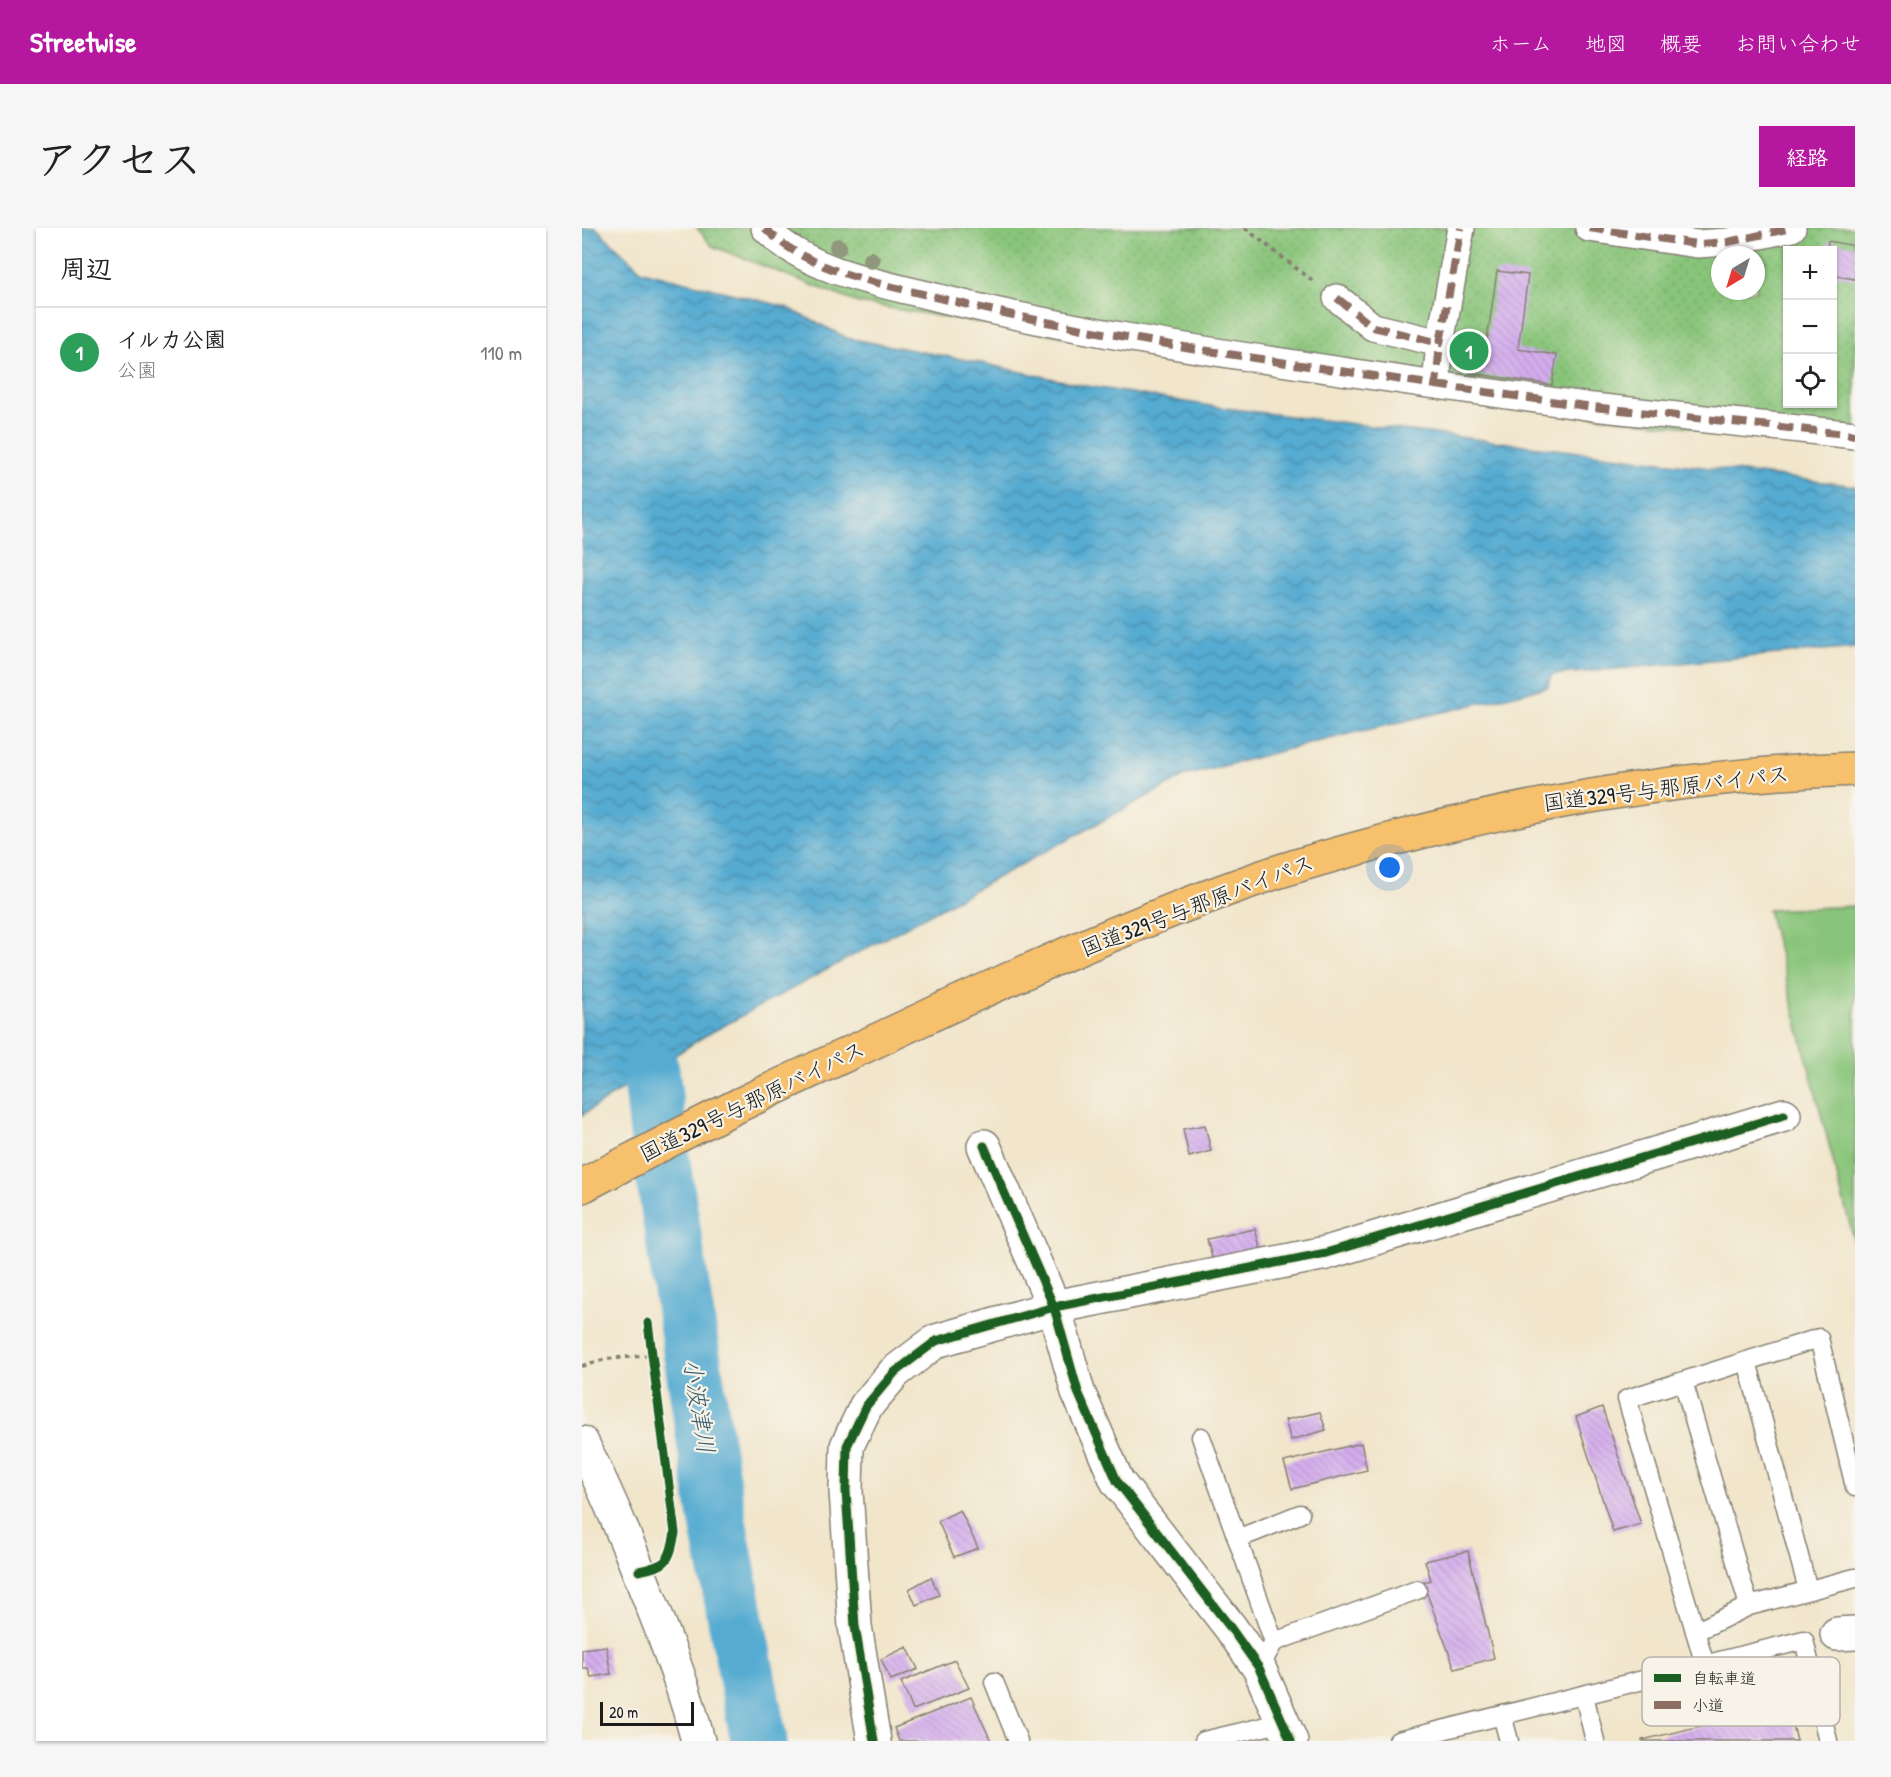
<!DOCTYPE html>
<html lang="ja">
<meta charset="utf-8">
<style>
:root{--surface:#fff;--page:#f6f6f6;--text:#222;--muted:#767676;--line:#e0e0e0;--accent:#b5179e}
body{margin:0;font-family:"Patrick Hand","Klee One",sans-serif;background:var(--page);color:var(--text)}
.controls{position:absolute;right:18px;top:18px;display:grid;overflow:hidden;border-radius:0px;box-shadow:0 2px 4px #0004}
.controls button{width:54px;height:54px;display:grid;place-items:center;padding:0;border:0;border-bottom:2px solid var(--line);background:var(--surface);color:var(--text);font:30px sans-serif}
.compass{position:absolute;left:1129px;top:18px;width:54px;height:54px;border-radius:50%;background:var(--surface);box-shadow:0 2px 4px #0004;rotate:218deg}
.scale{position:absolute;left:18px;bottom:15px;width:94px;box-sizing:border-box;padding-left:6px;border:3px solid #1c1c1c;border-top:0;font-size:16px;line-height:21px;white-space:nowrap;color:#1c1c1c;-webkit-text-stroke:4px #f7f3e8;paint-order:stroke}
.you{position:absolute;left:808px;top:640px;width:21px;height:21px;margin:-15px;border:4px solid #fff;border-radius:50%;background:#1a73e8;box-shadow:0 0 0 9px #1a73e833}
.badge{display:grid;place-items:center;width:39px;height:39px;border-radius:50%;background:var(--accent);color:#fff;font-size:20px;font-weight:700}
.pin{position:absolute;translate:-50% -50%;border:3px solid #fff;box-shadow:0 2px 6px #0006}
.list{margin:0;padding:0;list-style:none}
h2{display:flex;justify-content:space-between;align-items:center;height:78px;margin:0;padding:0 24px;font-size:26px}
h2 small{font-size:20px;font-weight:400;color:var(--muted)}
.list li{display:grid;grid-template-columns:39px 1fr auto;gap:18px;align-items:center;box-sizing:border-box;height:90px;padding:0 24px;border-top:2px solid var(--line)}
.list b{display:block;font-size:22px;white-space:nowrap}
.list p{margin:0;font-size:20px;white-space:nowrap;color:var(--muted)}
.list em{font-size:20px;font-style:normal;color:var(--muted)}
.icon{flex:none;width:33px;height:33px;fill:none;stroke:currentColor;stroke-width:2;stroke-linecap:round;stroke-linejoin:round}
.map{position:relative;flex:none;width:1273px;height:1513px;overflow:hidden;border-radius:0px}
header{display:flex;align-items:center;gap:36px;box-sizing:border-box;height:84px;padding:0 30px;background:var(--accent);color:#fff}
header strong{font-size:28px}
nav{display:flex;gap:33px;margin-inline-start:auto;font-size:21px}
.intro{display:flex;align-items:center;justify-content:space-between;box-sizing:border-box;height:144px;padding:0 36px}
h1{margin:0;font-size:42px}
.button{padding:15px 27px;border-radius:0px;background:var(--accent);color:#fff;font-size:21px;font-weight:700}
main{display:flex;gap:36px;padding:0 36px}
aside{flex:1;background:var(--surface);border-radius:0px;box-shadow:0 2px 4px #0004}
.map>svg:first-child{display:block}
.grass{fill:url(#grass-dots);stroke:#52704a;stroke-width:1.5;fill-rule:evenodd}
.pitch{fill:#88c479;stroke:#52704a;stroke-width:1.5}
.water{fill:url(#water-waves);stroke:#386476;stroke-width:1.5}
.lines{fill:none;stroke-linecap:round;stroke-linejoin:round}
.river{stroke:#55abd1;stroke-width:57}
.building{fill:url(#building-back-hatch)}
.service-casing{stroke:#868073;stroke-width:21}
.pedestrian-casing{stroke:#868073;stroke-width:30}
.minor-casing{stroke:#868073;stroke-width:36}
.trunk-casing{stroke:#868073;stroke-width:36}
.path{stroke:#868073;stroke-width:4;stroke-dasharray:4.5 4.5;stroke-linecap:butt}
.service{stroke:#fff;stroke-width:18}
.pedestrian{stroke:#fff;stroke-width:27}
.minor{stroke:#fff;stroke-width:33}
.trunk{stroke:#f7c06c;stroke-width:33}
.quiet{stroke:#8d6e63;stroke-width:8;stroke-dasharray:15 8;stroke-linecap:butt}
.cycleway-casing{stroke:#f7f3e8;stroke-width:13}
.cycleway{stroke:#1b5e20;stroke-width:9}
.tree{fill:#91977c}
.labels{text-anchor:middle;dominant-baseline:central;stroke-width:4.5;stroke-linejoin:round;paint-order:stroke}
.street-label{font-size:22px;fill:#1c1c1c;stroke:#f7f3e8}
.water-label{font-size:24px;font-style:italic;fill:#365c6d;stroke:#f7f3e8}
.key{fill:#f7f3e8;stroke:#b5b2ab;stroke-width:1.5}
.key-label{font-size:16px;fill:#1c1c1c}
</style>
<header>
<strong>Streetwise</strong>
<nav><a>ホーム</a><a>地図</a><a>概要</a><a>お問い合わせ</a></nav>
</header>
<div class="intro"><h1>アクセス</h1><a class="button">経路</a></div>
<main>
<aside>
<h2>周辺<small></small></h2>
<ul class="list">
<li><span class="badge" style="background:#2e9e5b">1</span><div><b>イルカ公園</b><p>公園</p></div><em>110 m</em></li>
</ul>
</aside>
<div class="map">
<svg width="1273" height="1513" viewBox="0 0 1273 1513">
<defs>
<pattern id="grass-dots" width="8" height="8" patternUnits="userSpaceOnUse" patternTransform="scale(1.5)"><rect width="8" height="8" fill="#88c479"/><path d="M2 2h.1M6 6h.1" fill="none" stroke="#75a868" stroke-width="1.8" stroke-linecap="round"/></pattern>
<pattern id="water-waves" width="16" height="10" patternUnits="userSpaceOnUse" patternTransform="scale(1.5)"><rect width="16" height="10" fill="#55abd1"/><path d="M0 5q4-4 8 0t8 0" fill="none" stroke="#468aa9"/></pattern>
<pattern id="building-back-hatch" width="6" height="6" patternUnits="userSpaceOnUse" patternTransform="scale(1.5)"><rect width="6" height="6" fill="#d4aded"/><path d="M-1 5l2 2M0 0l6 6M5-1l2 2" fill="none" stroke="#b594cb"/></pattern>
</defs>
<rect width="100%" height="100%" fill="#f7f3e8"/>
<filter id="ink" filterUnits="userSpaceOnUse"><feTurbulence type="fractalNoise" baseFrequency=".0167" numOctaves="2"/><feDisplacementMap in="SourceGraphic" scale="12" xChannelSelector="R" yChannelSelector="G"/><feConvolveMatrix kernelMatrix="1 2 1 2 8 2 1 2 1" color-interpolation-filters="sRGB"/></filter>
<filter id="wash" filterUnits="userSpaceOnUse"><feTurbulence type="fractalNoise" baseFrequency=".008" numOctaves="4" result="noise"/><feDisplacementMap in="SourceGraphic" scale="24" xChannelSelector="R" yChannelSelector="G"/><feGaussianBlur stdDeviation="1.35" result="paint"/><feColorMatrix in="noise" values="0 0 0 0 0 0 0 0 0 0 0 0 0 0 0 0 0 1.4 0 .05"/><feComposite in="paint" operator="in"/></filter>
<g filter="url(#wash)">
<rect width="100%" height="100%" fill="#f1e5ca"/>
<path class="grass" d="M115 0H1273V218L862 171 276 75 130 18ZM1206 22H1250V176H1206ZM1138 27H1174V63H1138Z"/>
<path class="pitch" d="M1273 678V1017L1186 682Z"/>
<path class="water" d="M0 0H14L60 43 204 79 265 110 385 132 505 158 635 179 1273 258V419L969 447 966 459 730 515 603 548 121 809 0 887Z"/>
<g class="lines">
<path class="river" d="M69 842 78 922 135 1289 177 1513"/>
</g>
<g id="blocks">
<path class="building" d="M1246 13 1273 18V51L1250 47V22H1245Z
M915 43 946 47 936 121 975 127 970 157 888 145 893 111 905 113Z
M623 897 629 923 607 929 601 901Z
M673 1001 679 1022 631 1033 625 1011Z
M1020 1179 1059 1296 1031 1304 994 1189Z
M738 1184 744 1202 709 1212 703 1192Z
M779 1215 785 1242 710 1261 702 1234Z
M378 1282 396 1320 372 1329 356 1293Z
M886 1323 912 1430 873 1441 841 1355 849 1352 843 1333Z
M349 1349 357 1367 334 1377 327 1361Z
M24 1418 29 1446 9 1449 6 1440H0V1421Z
M325 1419 336 1441 309 1452 299 1431Z
M373 1432 387 1460 331 1482 319 1454Z
M389 1469 409 1513H317L312 1500Z
M1206 1477 1215 1513H1060V1512Z"/>
</g>
</g>
<g filter="url(#ink)">
<use href="#blocks" fill-opacity="0" stroke="#868073" stroke-width="1.5"/>
<g class="lines">
<g class="service-casing">
<path id="service" d="M1165 1133 1226 1362
M1101 1153 1167 1378
M619 1209 692 1414 677 1440
M655 1311 718 1286
M1113 1404 1167 1378 1273 1350
M692 1414 835 1362
M1123 1437 1045 1171 1237 1110 1273 1259
M412 1454 436 1513
M1002 1467 1013 1513
M920 1487 927 1513
M622 1513 702 1494
M816 1513 1222 1412 1246 1513"/>
</g>
<g class="pedestrian-casing">
<path id="pedestrian" d="M183 0C224 43 297 55 353 69 518 110 687 132 854 157L858 115
M1007 0 1115 16 1146 14 1210 0
M755 70 791 99 858 115 879 0
M854 157 1011 179 1273 207"/>
</g>
<g class="minor-casing">
<path id="minor" d="M402 918 472 1079 496 1164 535 1253 648 1399 677 1440 709 1513
M0 1215C24 1263 45 1312 64 1362 84 1411 103 1461 116 1513
M1255 1406 1273 1405
M292 1513 273 1398 264 1263 265 1218 284 1178 313 1144 354 1113 472 1079 744 1025 1202 887"/>
</g>
<g class="trunk-casing">
<path id="trunk" d="M0 958C50 932 100 905 151 880 206 853 262 828 317 802 435 746 556 692 680 649 729 632 780 619 830 606 976 569 1123 546 1273 541"/>
</g>
<path class="path" d="M663 0 732 54
M0 1138 24 1131 70 1127"/>
<use href="#service" class="service"/>
<use href="#pedestrian" class="pedestrian"/>
<use href="#minor" class="minor"/>
<use href="#trunk" class="trunk"/>
<path class="quiet" d="M183 0C224 43 297 55 353 69 518 110 687 132 854 157L858 115
M1007 0 1115 16 1146 14 1210 0
M755 70 791 99 858 115 879 0
M854 157 1011 179 1273 207"/>
<g class="cycleway-casing">
<path id="cycleway" d="M402 918 472 1079 496 1164 535 1253 648 1399 677 1440 709 1513
M57 1343C86 1337 87 1334 93 1305L66 1095
M292 1513 273 1398 264 1263 265 1218 284 1178 313 1144 354 1113 472 1079 744 1025 1202 887"/>
</g>
<use href="#cycleway" class="cycleway"/>
</g>
<g class="tree">
<circle cx="256" cy="19" r="9"/>
<circle cx="289" cy="32" r="9"/>
</g>
</g>
<g class="labels">
<g class="street-label">
<text transform="translate(1084 560) rotate(-7)">国道329号与那原バイパス</text>
<text transform="translate(615 677) rotate(-21)">国道329号与那原バイパス</text>
<text transform="translate(170 873) rotate(-26)">国道329号与那原バイパス</text>
</g>
<g class="water-label">
<text transform="translate(118 1178) rotate(81)">小波津川</text>
</g>
</g>
<rect x="1060" y="1429" width="198" height="69" rx="9" class="key"/>
<rect x="1072" y="1446" width="27" height="8" fill="#1b5e20"/>
<rect x="1072" y="1473" width="27" height="8" fill="#8d6e63"/>
<g class="key-label">
<text x="1110" y="1456">自転車道</text>
<text x="1110" y="1483">小道</text>
</g>
</svg>
<div class="controls">
<button>+</button>
<button>−</button>
<button><svg class="icon" aria-label="locate" viewBox="0 0 24 24"><circle cx="12" cy="12" r="6"/><path d="M12 2v4M12 18v4M2 12h4M18 12h4"/></svg></button>
</div>
<svg class="compass" viewBox="-18 -18 36 36"><path d="M0-13l5 13h-10z" fill="#e53935"/><path d="M0 13l5-13h-10z" fill="#767676"/></svg>
<div class="scale">20 m</div>
<div class="you"></div>
<div class="pin badge" style="left:887px;top:123px;background:#2e9e5b">1</div>
</div>
</main>
